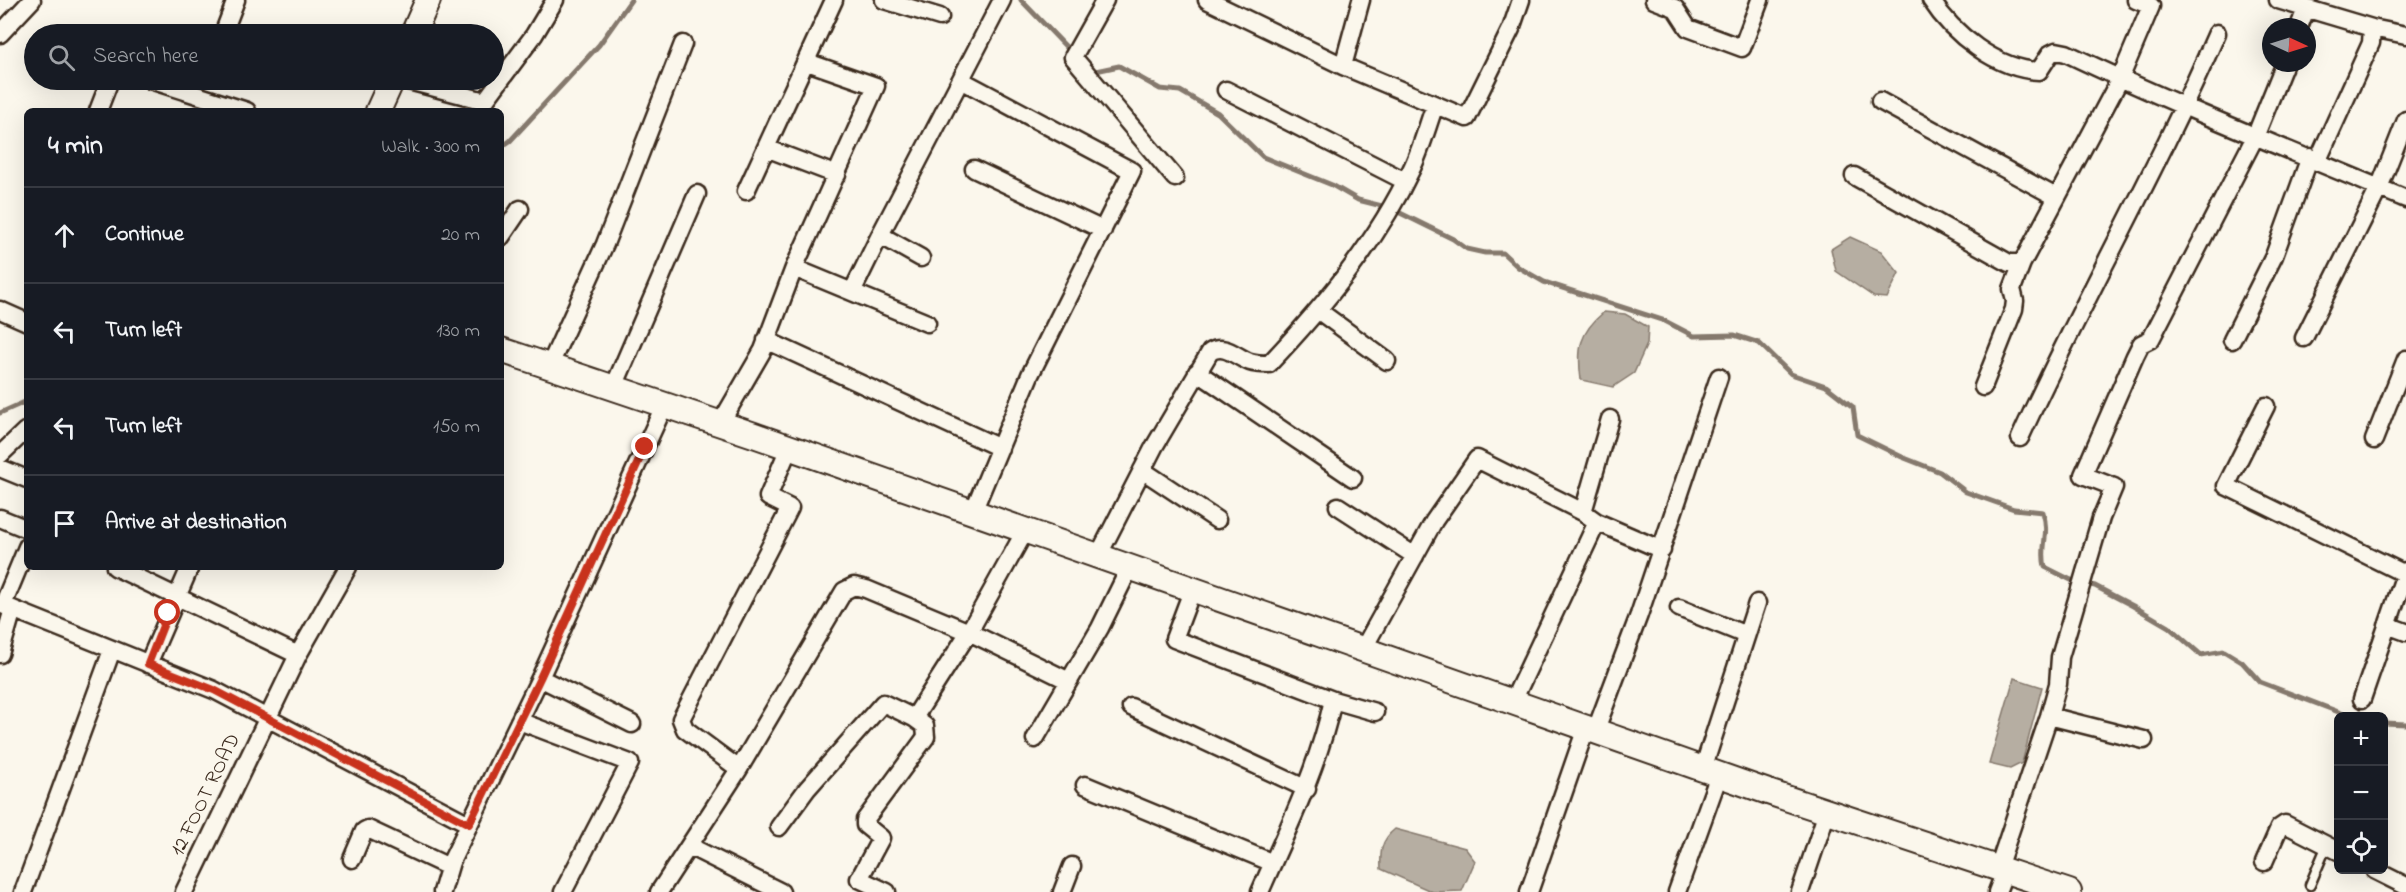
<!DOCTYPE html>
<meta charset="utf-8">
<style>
:root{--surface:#171b24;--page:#20242c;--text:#f1f3f6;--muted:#9ea1a6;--line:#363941}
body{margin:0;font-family:"Indie Flower",sans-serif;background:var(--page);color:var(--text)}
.controls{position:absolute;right:18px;bottom:18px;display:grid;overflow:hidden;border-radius:9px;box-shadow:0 6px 24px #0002}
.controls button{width:54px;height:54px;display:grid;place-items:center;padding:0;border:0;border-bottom:2px solid var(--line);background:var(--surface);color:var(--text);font:30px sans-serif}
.compass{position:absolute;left:2262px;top:18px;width:54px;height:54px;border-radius:50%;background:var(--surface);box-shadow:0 6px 24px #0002;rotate:94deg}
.stop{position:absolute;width:18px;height:18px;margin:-14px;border:4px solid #c8321e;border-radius:50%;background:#fff}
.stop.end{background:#c8321e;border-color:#fff;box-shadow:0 2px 6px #0008}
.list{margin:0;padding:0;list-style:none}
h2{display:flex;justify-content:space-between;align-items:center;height:78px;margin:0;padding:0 24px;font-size:26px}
h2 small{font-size:20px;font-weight:400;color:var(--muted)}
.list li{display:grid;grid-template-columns:39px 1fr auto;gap:18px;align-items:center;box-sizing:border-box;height:96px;padding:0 24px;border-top:2px solid var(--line)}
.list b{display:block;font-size:22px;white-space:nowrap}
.list em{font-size:20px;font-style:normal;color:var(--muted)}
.icon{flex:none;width:33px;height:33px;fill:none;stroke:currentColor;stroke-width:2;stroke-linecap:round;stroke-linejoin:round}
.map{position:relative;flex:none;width:2406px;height:892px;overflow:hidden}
.search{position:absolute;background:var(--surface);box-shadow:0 6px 24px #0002;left:24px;top:24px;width:480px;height:66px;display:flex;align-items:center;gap:15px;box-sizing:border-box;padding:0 21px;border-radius:33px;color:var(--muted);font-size:22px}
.panel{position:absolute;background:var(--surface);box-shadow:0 6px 24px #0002;left:24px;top:108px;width:480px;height:462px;border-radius:9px}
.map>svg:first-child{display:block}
.water{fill:#b6aea2;stroke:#85796d;stroke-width:1.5}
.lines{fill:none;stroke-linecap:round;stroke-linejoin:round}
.stream{stroke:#85796d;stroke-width:5}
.lane-casing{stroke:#3b2a1e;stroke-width:13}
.street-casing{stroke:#3b2a1e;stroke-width:21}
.secondary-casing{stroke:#3b2a1e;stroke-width:28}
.lane{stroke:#fbf7ec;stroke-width:8}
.street{stroke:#fbf7ec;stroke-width:16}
.secondary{stroke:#fbf7ec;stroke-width:24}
.route{stroke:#c8321e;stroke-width:8}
.labels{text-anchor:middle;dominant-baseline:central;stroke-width:4.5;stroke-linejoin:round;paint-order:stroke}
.street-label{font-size:21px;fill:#3b2a1e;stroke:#fbf7ec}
</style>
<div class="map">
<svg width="2406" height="892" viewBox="0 0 2406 892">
<rect width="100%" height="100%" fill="#fbf7ec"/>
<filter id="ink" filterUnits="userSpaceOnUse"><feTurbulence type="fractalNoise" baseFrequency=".0167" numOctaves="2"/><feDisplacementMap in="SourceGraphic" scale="12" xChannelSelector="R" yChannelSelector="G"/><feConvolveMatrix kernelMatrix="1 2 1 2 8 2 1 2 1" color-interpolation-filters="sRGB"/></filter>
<g filter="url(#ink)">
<path class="water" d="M1850 237 1881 251 1899 273 1887 298 1874 297 1836 271 1831 249Z
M1604 312 1625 314 1648 327 1647 344 1634 373 1613 387 1581 380C1577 349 1579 333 1604 312Z
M2014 678 2042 687 2022 763 2010 769 1989 764Z
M1395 829 1465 848 1475 861 1462 891 1433 892 1381 869C1380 852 1381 840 1395 829Z"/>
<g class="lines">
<path class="stream" d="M1021 0 1072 53
M1091 72 1119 66 1160 89 1180 91 1218 113 1263 157 1332 185 1358 200 1390 208 1453 239 1467 249 1485 253H1503L1518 267 1544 282 1665 321 1694 336 1734 335 1759 343 1791 374 1826 386 1853 407 1857 435 1902 457 1940 472 1966 492 2014 509 2043 512C2050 536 2040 545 2045 567L2071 580 2095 586 2133 606 2169 627 2201 655 2224 651 2242 662 2260 682 2349 716
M501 147 510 141 599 45 631 0
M0 413 27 401
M2384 723 2406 724"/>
<g class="lane-casing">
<path id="lane" d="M2310 885 2327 845"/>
</g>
<g class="street-casing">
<path id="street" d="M884 0 940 17
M1105 0 1073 57 1175 178
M1207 0 1343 66 1467 118 1511 29 1521 0
M1654 0 1675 8 1688 28 1742 48 1760 0
M1931 0C1953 34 1996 69 2039 71L2050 54 2056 51 2066 53C2177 106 2292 151 2406 199
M2278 0 2372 28 2406 35
M2299 27 2306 9
M0 34 32 0
M223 34 236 0
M1343 66 1361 0
M150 80 247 111
M405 80 485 101 534 35 555 0
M961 80 1132 171 1030 375 972 514
M1226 90 1405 181
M1880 101 2056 197
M98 111 110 80
M766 148 837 175
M2318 160 2371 43 2372 28
M974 169 1103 230
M1854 176 2009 263H2022L2120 79 2151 6 2136 0
M746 191 834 0
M501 237 520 209
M921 258 880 235 1002 0
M794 268 927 323
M852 292 880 235
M0 310 27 322
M1319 311 1387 361
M2304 338 2379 188 2406 120
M766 340 1000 448
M2232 340 2274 256 2310 157
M549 367 605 244 683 44
M1197 372 1353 478
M1983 387 2014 309 2015 301 2012 289 2022 263
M613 389 697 194
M2266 406 2226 486 2405 574
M720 424 763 350 794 268 876 86 807 62
M2020 438C2082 301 2157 171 2217 33
M2374 440 2406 359
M0 455 25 431
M0 468 27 479
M1142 470 1217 520
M1338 506 1415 556
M0 518 27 529
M1597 522 1662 550
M1097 558 1154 447 1210 352C1225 343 1236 357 1250 362 1256 364 1263 364 1269 364 1323 307 1377 242 1411 170 1421 150 1427 127 1435 105
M115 567 298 655
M1192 591 1174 639 1333 700 1375 712
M0 604 214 690 469 824
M3 605 27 547
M1679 608 1746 635
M2387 625 2406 632
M1362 651 1434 521 1477 459 1583 512
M0 654 13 609
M148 664 190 567
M540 678 632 724
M2362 699 2406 571
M1512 703 1597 522 1583 512 1610 419
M1131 707 1307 789
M2049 716 2144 740
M519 721 630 763 563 892
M1595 732 1639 615 1719 377
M1035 739 1100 628 1129 569
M739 769 685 729 681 719 790 508 768 497 789 448
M1703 769 1757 603
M1085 785 1273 863
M779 827 807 789 883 703 914 718
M689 846 781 892
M352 859 364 831 368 829 449 867
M2264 862 2279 828 2285 824 2338 851
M1998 868 2049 716 2058 684 2060 657 2101 518 2114 487 2083 475 2135 356 2141 344 2151 339 2255 137 2285 63
M2374 870 2406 886
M23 892 112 650
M184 892 298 655 348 567
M442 892 451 862 540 678 664 406
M659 892 739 769 844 591 854 586 866 589 969 632 1067 680
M887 892 859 879 881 838 865 825V820L926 737 925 726 914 718 969 632 1024 533
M1062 892 1072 866
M1260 892C1288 828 1318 768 1333 700
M1529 892 1586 728
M1677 892 1719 775
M1800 892 1827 812
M1997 892 2005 871"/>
</g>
<g class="secondary-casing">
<path id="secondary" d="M413 34 428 0
M378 111 392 80
M501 350 754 435 1771 793 2069 892"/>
</g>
<use href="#lane" class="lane"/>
<use href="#street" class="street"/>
<use href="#secondary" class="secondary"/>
</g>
</g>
<g class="lines" filter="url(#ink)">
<path class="route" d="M168 613 148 664 214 690 469 824 540 678 645 447"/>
</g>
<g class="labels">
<g class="street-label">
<text transform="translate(206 795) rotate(-64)">12 FOOT ROAD</text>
</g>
</g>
</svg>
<div class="controls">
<button>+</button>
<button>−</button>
<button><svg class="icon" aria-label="locate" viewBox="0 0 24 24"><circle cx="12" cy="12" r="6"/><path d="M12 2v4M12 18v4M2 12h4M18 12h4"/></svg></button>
</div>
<svg class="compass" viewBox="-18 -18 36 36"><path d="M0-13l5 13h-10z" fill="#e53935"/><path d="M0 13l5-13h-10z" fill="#9ea1a6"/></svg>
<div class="stop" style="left:168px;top:613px"></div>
<div class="stop end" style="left:645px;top:447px"></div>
<div class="search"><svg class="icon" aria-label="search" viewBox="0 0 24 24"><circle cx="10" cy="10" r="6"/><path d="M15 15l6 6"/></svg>Search here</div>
<section class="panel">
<h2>4 min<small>Walk · 300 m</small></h2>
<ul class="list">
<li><svg class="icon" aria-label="ahead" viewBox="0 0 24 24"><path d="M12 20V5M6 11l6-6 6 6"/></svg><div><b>Continue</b></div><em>20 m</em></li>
<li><svg class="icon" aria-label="left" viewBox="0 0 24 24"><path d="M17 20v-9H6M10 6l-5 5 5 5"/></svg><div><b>Turn left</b></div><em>130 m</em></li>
<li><svg class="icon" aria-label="left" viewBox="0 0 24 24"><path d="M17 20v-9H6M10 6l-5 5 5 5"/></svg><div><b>Turn left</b></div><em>150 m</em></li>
<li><svg class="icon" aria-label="arrive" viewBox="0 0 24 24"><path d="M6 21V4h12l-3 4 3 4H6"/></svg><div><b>Arrive at destination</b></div></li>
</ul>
</section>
</div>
